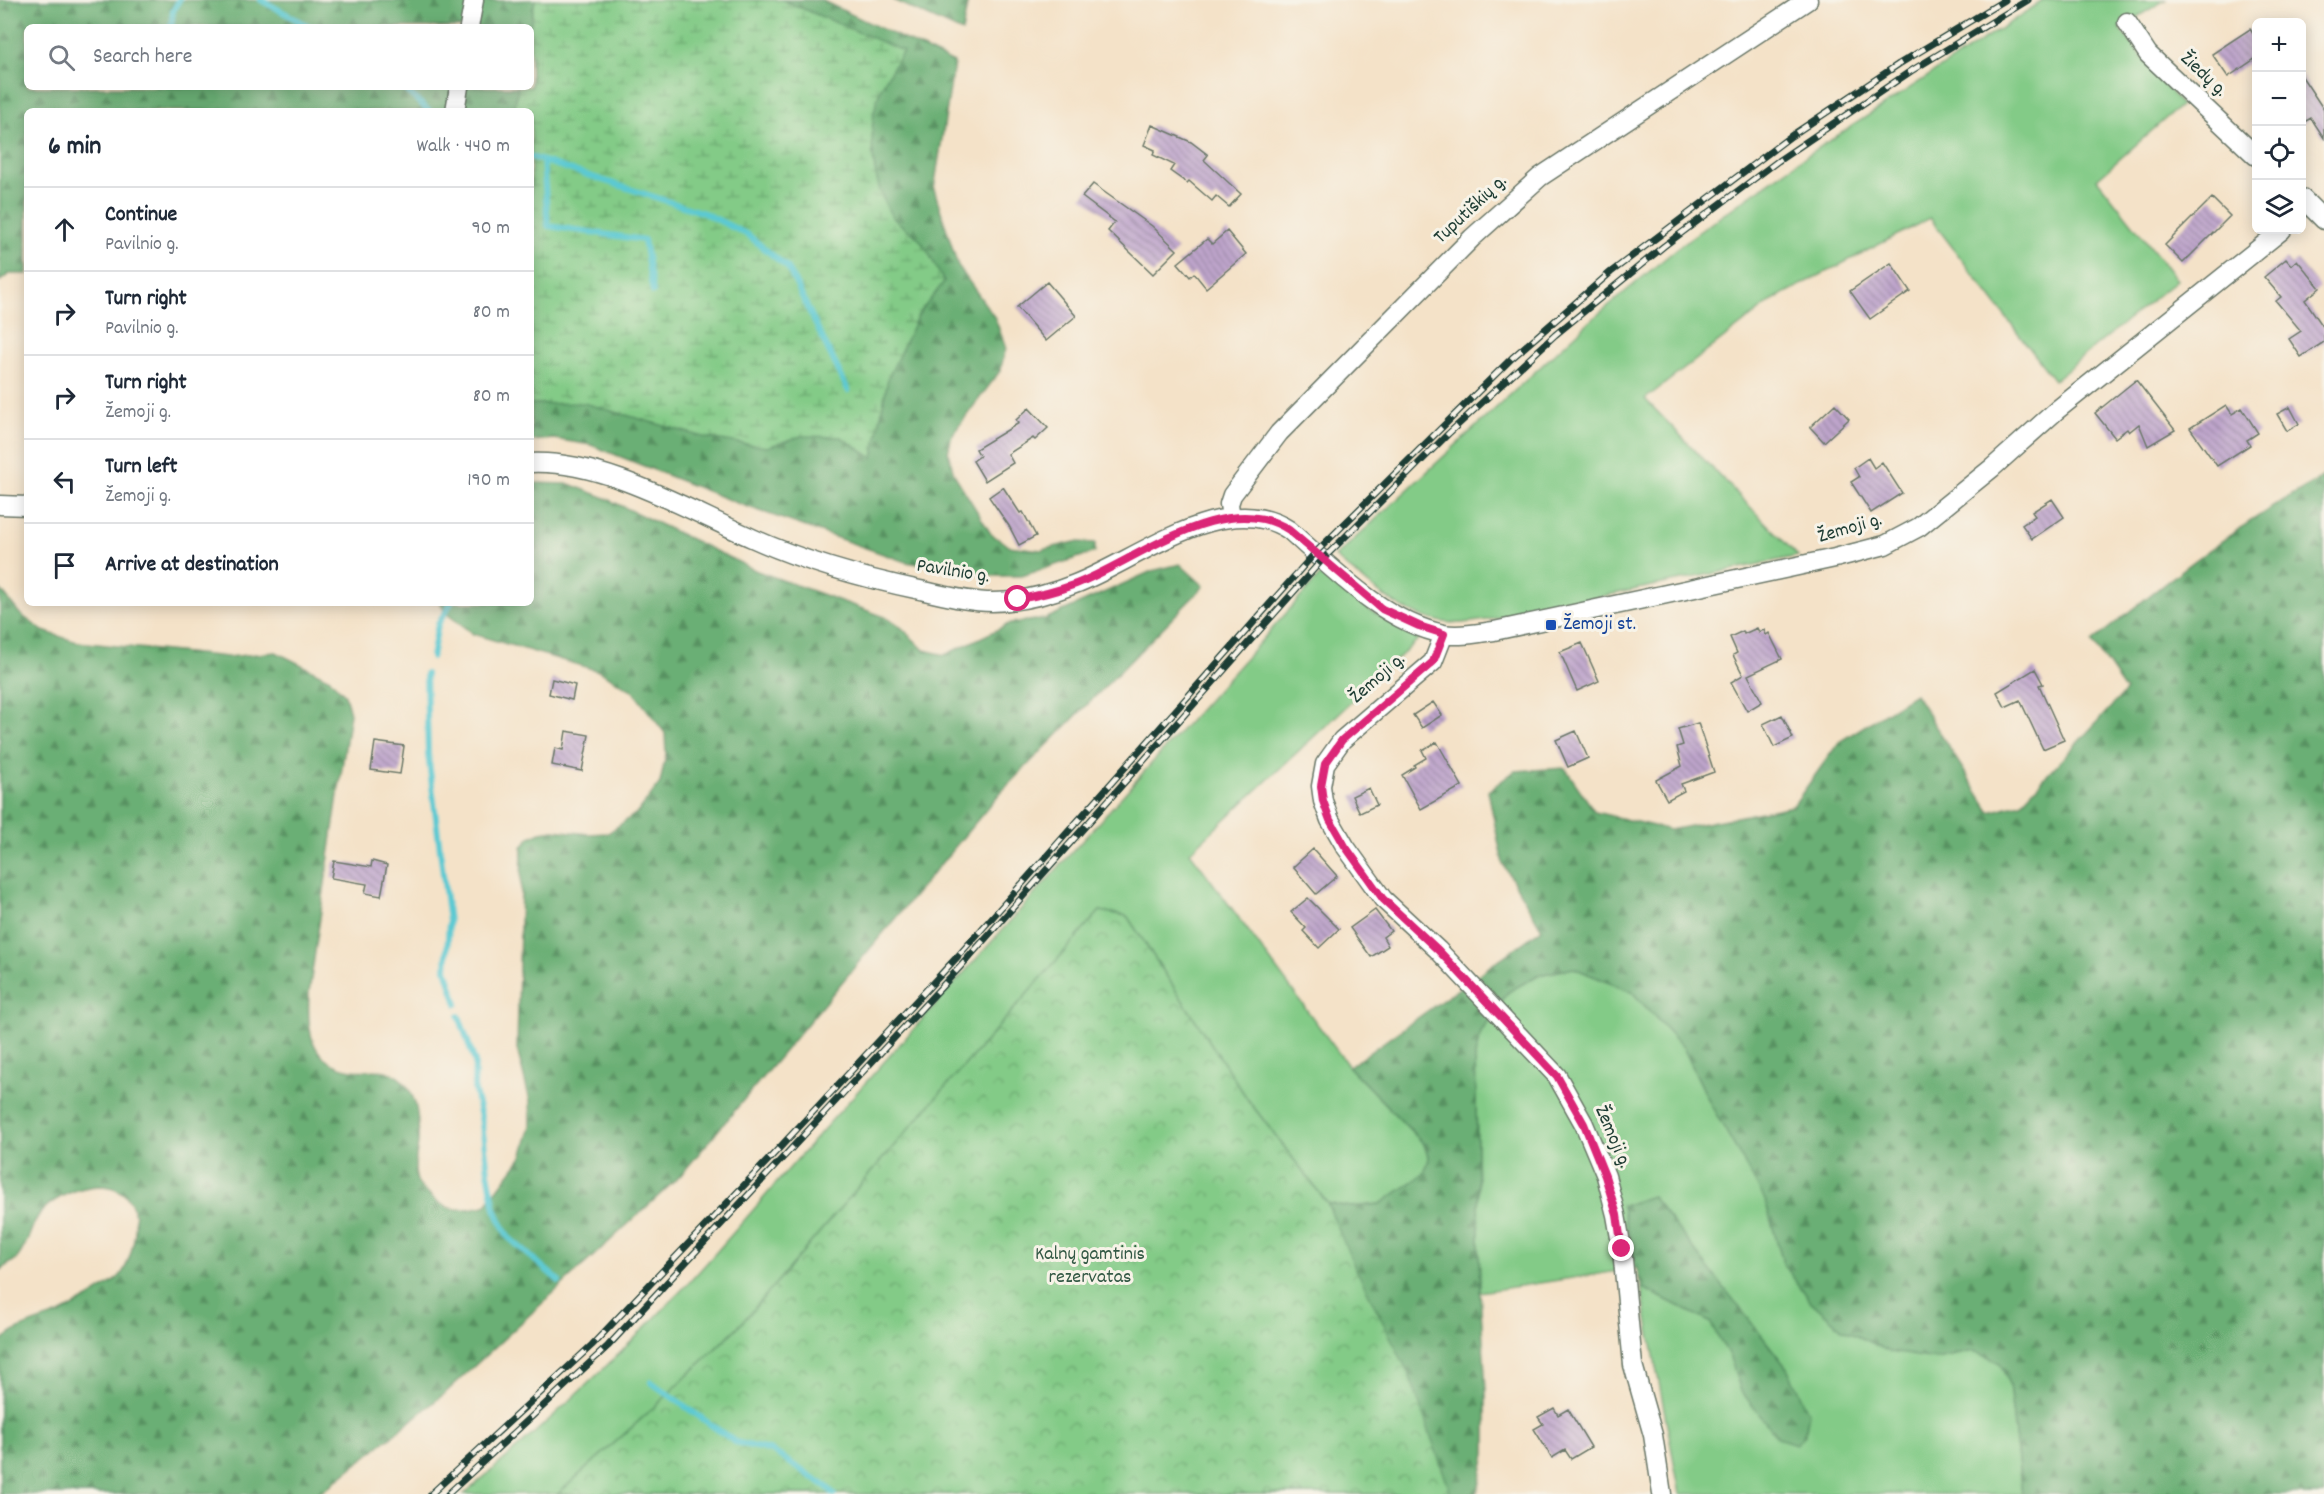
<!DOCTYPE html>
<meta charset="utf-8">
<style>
:root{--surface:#fff;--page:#f6f6f7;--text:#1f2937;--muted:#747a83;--line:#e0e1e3}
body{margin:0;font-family:Dekko,sans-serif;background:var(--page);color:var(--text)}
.controls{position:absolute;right:18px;top:18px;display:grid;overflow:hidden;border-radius:9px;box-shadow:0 3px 15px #0003}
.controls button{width:54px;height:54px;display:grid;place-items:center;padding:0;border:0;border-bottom:2px solid var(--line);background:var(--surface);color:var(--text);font:30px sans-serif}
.stop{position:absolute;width:18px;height:18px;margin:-14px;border:4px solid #db2777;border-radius:50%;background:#fff}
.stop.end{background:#db2777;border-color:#fff;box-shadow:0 2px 6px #0008}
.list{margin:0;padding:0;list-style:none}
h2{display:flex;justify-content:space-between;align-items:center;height:78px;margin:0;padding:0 24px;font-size:26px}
h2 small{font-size:20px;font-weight:400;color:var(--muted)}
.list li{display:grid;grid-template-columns:39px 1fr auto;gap:18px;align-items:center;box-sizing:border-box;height:84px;padding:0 24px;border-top:2px solid var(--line)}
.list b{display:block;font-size:22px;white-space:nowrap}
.list p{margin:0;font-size:20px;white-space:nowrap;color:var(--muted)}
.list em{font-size:20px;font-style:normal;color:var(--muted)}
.icon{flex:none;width:33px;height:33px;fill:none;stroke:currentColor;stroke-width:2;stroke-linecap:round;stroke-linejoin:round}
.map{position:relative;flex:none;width:2324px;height:1494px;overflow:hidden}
.search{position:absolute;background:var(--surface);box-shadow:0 3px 15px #0003;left:24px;top:24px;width:510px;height:66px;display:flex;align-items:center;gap:15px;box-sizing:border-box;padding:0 21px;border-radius:9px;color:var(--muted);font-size:22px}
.panel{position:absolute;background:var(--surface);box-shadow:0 3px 15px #0003;left:24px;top:108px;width:510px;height:498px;border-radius:9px}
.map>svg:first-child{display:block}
.green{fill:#83cb87;stroke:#51845e;stroke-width:1.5}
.forest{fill:url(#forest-firs);stroke:#447654;stroke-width:1.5}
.wetland{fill:url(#wetland-marsh);stroke:#51845e;stroke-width:1.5}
.park{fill:url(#park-crowns);stroke:#51845e;stroke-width:1.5}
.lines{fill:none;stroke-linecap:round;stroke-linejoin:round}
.stream{stroke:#5cc9d2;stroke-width:6}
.building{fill:url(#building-back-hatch)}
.street-casing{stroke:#6a7768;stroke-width:21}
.street{stroke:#fff;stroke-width:18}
.rail-casing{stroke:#1f3d34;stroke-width:7}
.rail{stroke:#f7f3e8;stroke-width:4.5;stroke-dasharray:14;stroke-linecap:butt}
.route{stroke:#db2777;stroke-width:8}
.transit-dot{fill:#1a4fb4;stroke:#f7f3e8;stroke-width:2}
.labels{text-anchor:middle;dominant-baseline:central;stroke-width:6;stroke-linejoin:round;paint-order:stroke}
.street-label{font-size:20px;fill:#1f3d34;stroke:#f7f3e8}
.transit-label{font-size:20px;fill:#164399;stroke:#f7f3e8;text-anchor:start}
.park-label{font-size:20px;fill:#335945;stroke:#f7f3e8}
</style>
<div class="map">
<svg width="2324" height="1494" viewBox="0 0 2324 1494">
<defs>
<pattern id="forest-firs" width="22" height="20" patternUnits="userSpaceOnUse" patternTransform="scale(1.5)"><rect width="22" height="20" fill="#6aaf74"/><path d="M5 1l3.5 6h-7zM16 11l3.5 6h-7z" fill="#579060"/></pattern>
<pattern id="wetland-marsh" width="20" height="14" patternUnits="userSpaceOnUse" patternTransform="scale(1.5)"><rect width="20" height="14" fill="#83cb87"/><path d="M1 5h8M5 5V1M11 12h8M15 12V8" fill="none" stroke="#6ba66f"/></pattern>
<pattern id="park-crowns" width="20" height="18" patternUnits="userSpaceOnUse" patternTransform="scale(1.5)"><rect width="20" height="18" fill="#83cb87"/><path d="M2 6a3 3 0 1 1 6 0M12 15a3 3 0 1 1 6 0" fill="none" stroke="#6ba66f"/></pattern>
<pattern id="building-back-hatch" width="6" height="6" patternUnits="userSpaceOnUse" patternTransform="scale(1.5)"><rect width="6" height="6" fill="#bea4cb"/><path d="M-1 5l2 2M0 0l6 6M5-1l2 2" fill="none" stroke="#9a87a6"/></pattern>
</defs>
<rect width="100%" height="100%" fill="#f7f3e8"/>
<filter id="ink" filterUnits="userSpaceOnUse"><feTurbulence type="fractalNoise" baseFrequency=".0167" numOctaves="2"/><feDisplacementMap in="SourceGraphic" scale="12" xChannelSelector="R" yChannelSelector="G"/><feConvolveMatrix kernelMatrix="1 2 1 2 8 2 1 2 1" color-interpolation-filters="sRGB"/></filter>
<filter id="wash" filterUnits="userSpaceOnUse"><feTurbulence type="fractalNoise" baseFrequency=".008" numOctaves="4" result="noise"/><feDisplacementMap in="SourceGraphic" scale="24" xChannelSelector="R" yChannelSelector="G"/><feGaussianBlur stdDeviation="1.35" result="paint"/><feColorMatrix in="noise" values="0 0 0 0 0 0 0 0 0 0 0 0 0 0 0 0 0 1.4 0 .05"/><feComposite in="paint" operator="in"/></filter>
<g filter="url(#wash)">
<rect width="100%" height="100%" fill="#f4e2c8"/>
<path class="green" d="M2044 0H2165L2119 28 2181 105 2097 179 2177 280 2054 380 1930 218 1776 298 1645 399 1798 556 1487 620C1477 621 1465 624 1455 623 1407 621 1370 586 1335 557L1590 321 1686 241 1803 158Z
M1323 572 1371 611 1421 637 1190 852 1349 1067 1424 1144 1429 1159 1424 1174 1380 1204 1351 1207 1327 1203 1248 1100 741 1324 659 1403 558 1494H464C545 1426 622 1354 694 1277 744 1222 791 1165 841 1110 1002 932 1163 753 1323 572Z
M1574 968 1632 992 1683 1047 1711 1105 1766 1200 1783 1263 1936 1359 1974 1351 2000 1362 2009 1384 2022 1494H1680L1641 1287 1710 1322 1730 1357 1741 1391 1805 1435 1808 1413 1787 1368 1622 1206 1638 1268 1480 1292 1475 1055 1481 1032 1508 992 1538 975Z"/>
<path class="forest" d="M0 0 504 1 535 0 530 27H27V87H518L514 111H27V274H10L0 281Z
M782 0H821L954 63 934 189 958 266 995 318 1006 348 1000 371 952 435 948 452 954 474 991 534 1009 546 1041 550 1075 542 1095 543V552L1022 576H993L906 562 737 503 591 445 554 439 531 441V404L584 403 707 438 767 447 801 436 841 437 873 457 888 378 918 315 944 282C936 269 929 250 919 239 911 230 897 225 891 215 871 180 866 128 880 90 886 77 896 63 903 51Z
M893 0H968L962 32Z
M2324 477V1494H2022L2009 1384 2000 1363 1974 1351 1936 1359 1890 1352 1842 1329 1808 1299 1783 1263 1765 1200 1711 1105 1683 1047 1632 992 1574 968 1538 975 1508 992 1481 1032 1475 1055 1480 1292 1486 1391V1454L1477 1494H558L659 1403 741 1324 879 1163 1100 911 1127 916 1248 1100 1327 1203 1351 1207 1380 1204 1424 1174 1429 1159 1424 1144 1349 1067 1542 929 1503 864 1488 791 1515 771 1565 768 1595 812 1670 830 1793 806 1839 742 1915 694 1990 812 2021 803 2126 691 2092 642C2165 582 2240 522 2324 477Z
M531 483 569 484 603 497 757 571 885 617 902 628 924 650 945 655 1011 623 1045 619 1152 571 1180 564 1204 586 1000 793 680 1176 444 1394 319 1494H0V1342C16 1327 36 1322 57 1315 65 1313 113 1283 119 1277 126 1270 131 1254 133 1244 146 1185 103 1174 59 1198 28 1215 35 1234 18 1257 14 1262 5 1266 0 1270V589L20 614 43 631 77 642 228 657 276 652 330 679 345 695 350 713 309 993C307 1028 308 1063 352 1070 372 1073 389 1063 406 1085 418 1100 419 1124 418 1142 417 1154 412 1171 418 1183 420 1187 427 1192 431 1196 449 1214 462 1210 485 1206L522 1157 531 1126 530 1101 517 1049 522 847 530 837 541 832 554 830 588 834 608 833 638 812 660 783 666 755 665 733 632 690 599 671 473 634 446 613 440 603H531Z
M1652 1196 1787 1368 1809 1413 1805 1435 1796 1444 1778 1438 1741 1391 1730 1357 1710 1322 1641 1287 1622 1206Z"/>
<path class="wetland" d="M535 0H782L903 51C896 63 886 77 880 90 866 128 871 180 891 215 897 225 911 230 919 239 929 250 936 269 944 282L918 315 888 378 873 458 841 437 801 436 767 447 707 438 584 403 531 404V111H514L518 87H531L530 27Z"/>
<path class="park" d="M1100 911 1127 916 1248 1100 1327 1203 1352 1261 1409 1374 1451 1494H558L659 1403 741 1324 879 1163Z"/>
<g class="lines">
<path class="stream" d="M261 0 310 27
M171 27 173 11 179 0
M402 87 429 111
M531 157 704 213 748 235 788 268 848 390
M543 161 548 226 644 240 653 292
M432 657 438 624 451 603
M426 674 428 754 449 922 446 969 457 1004
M459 1016 475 1062 474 1087 481 1117 488 1172 495 1209 508 1237 559 1281
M651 1382 735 1442 772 1451 827 1487 834 1494"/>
</g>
<g id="blocks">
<path class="building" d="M2250 29 2256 38V58L2228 77 2212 54Z
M2301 75 2324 110V138L2311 118 2301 124Z
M1152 125 1191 142 1208 155 1204 160 1241 194 1229 207 1216 196 1212 201 1189 181 1187 183 1170 171 1174 165 1153 155 1155 150 1144 145Z
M1093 184 1152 226 1177 250 1153 274 1108 231 1115 222 1082 197Z
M2212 198 2230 216 2183 263 2165 245Z
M1227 231 1246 254 1206 288 1194 273 1190 277 1178 263 1207 239 1212 244Z
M2286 259 2291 265 2297 260 2320 288 2305 300 2324 328V342L2301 357 2289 339 2301 331 2276 301 2281 297 2264 277Z
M1891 263 1910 291 1870 319 1850 291Z
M1047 282 1076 316 1046 341 1017 307Z
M2136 380 2175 430 2148 446 2139 424 2129 432 2127 429 2115 438 2095 413Z
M1835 404 1849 419 1824 442 1810 427Z
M2226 405 2232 414 2242 408 2258 433 2247 440 2250 445 2217 466 2190 428Z
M2290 407 2299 424 2287 431 2277 414Z
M1029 408 1048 428 1035 440 1033 438 1008 454 1013 463 985 481 973 461 980 456 976 449 1019 423 1016 420Z
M1868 458 1874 468 1882 462 1902 493 1871 513 1851 482 1859 477 1854 468Z
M1003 487 1020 513 1023 512 1036 536 1019 545 1009 526 989 497Z
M2052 499 2064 517 2032 539 2022 525 2035 516 2032 512Z
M1757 628 1759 632 1764 630 1766 635 1769 633 1782 659 1748 675 1762 702 1747 711 1731 682 1743 675 1733 655 1737 653 1730 637 1743 631 1744 634Z
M1582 643 1599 681 1577 691 1560 652Z
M2035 669 2043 684 2039 685 2064 740 2043 749 2020 700 2005 707 1997 692Z
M552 679 575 685 572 700 549 694Z
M1433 702 1442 715 1422 728 1413 715Z
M1782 715 1793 738 1774 747 1763 724Z
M1698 723 1714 772 1681 784 1684 791 1667 800 1656 780 1682 766 1677 747 1683 745 1678 729Z
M566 731 589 735 582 771 552 765 555 748 563 750Z
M1576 731 1588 758 1568 767 1556 740Z
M375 742 404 746 400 774 371 770Z
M1437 742 1462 786 1421 809 1402 775 1415 767 1414 765 1426 758 1422 750Z
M1369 788 1377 805 1360 813 1352 796Z
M1313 849 1337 876 1316 894 1293 867Z
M334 861 371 867 372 861 387 865 381 896 365 893 367 884 331 878Z
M1308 898 1339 929 1319 948 1303 931 1306 928 1291 912Z
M1375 910 1391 931 1383 937 1388 946 1371 957 1350 928Z
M1554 1408 1558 1415 1568 1409 1591 1447 1571 1459 1565 1450 1552 1458 1534 1429 1543 1424 1538 1417Z"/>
</g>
</g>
<g filter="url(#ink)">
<use href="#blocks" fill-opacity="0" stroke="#6a7768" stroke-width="1.5"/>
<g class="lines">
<g class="street-casing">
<path id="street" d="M2127 22 2148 54 2256 156
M469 27 474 0
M455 111 459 87
M2302 198 2324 220
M531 463C604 460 686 509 752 538 805 562 863 578 920 590 943 595 968 602 992 602 1020 602 1050 594 1075 584 1136 561 1225 487 1289 530 1332 568 1385 623 1444 634 1460 637 1478 633 1494 631L1835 558 1885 545 1919 527 1992 468 2057 410 2282 230
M0 505 27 506
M1231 518 1229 504 1232 495 1279 433 1472 238 1540 177 1808 0
M1444 634 1433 662 1342 740 1325 764 1321 786 1323 801 1330 820 1345 846 1383 899 1438 950 1557 1076 1584 1124 1606 1176 1616 1215 1622 1249 1633 1365 1653 1435 1662 1494"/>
</g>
<use href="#street" class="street"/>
<g class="rail-casing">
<path id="rail" d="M431 1494 592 1345 770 1158 958 956 1315 553 1512 358 1611 272 1791 136 1899 64 2005 0
M448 1494 608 1346 960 967 1322 560 1448 434 1555 335 1664 246 1778 161 1911 71 2028 0"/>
</g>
<use href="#rail" class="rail"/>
</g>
</g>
<g class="lines" filter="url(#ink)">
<path class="route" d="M1018 599C1038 596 1057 591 1076 584 1136 561 1226 487 1289 530L1382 609 1419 626 1444 634 1433 662 1342 740 1325 764 1321 786 1323 801 1330 820 1345 846 1383 899 1438 950 1557 1076 1584 1124 1605 1176 1617 1215 1622 1249"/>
</g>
<rect class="transit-dot" x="1545" y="619" width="12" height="12" rx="3"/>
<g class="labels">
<g class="street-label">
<text transform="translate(2203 75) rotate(43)">Žiedų g.</text>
<text transform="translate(1471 210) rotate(-43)">Tuputiškių g.</text>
<text transform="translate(1850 529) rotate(-16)">Žemoji g.</text>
<text transform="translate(953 572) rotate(9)">Pavilnio g.</text>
<text transform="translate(1378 679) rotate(-41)">Žemoji g.</text>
<text transform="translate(1612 1137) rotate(67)">Žemoji g.</text>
</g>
<g class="transit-label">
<text x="1563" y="625">Žemoji st.</text>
</g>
<g class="park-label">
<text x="1090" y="1255">Kalnų gamtinis<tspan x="1090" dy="23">rezervatas</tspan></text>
</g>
</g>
</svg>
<div class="controls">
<button>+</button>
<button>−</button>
<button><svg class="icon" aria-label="locate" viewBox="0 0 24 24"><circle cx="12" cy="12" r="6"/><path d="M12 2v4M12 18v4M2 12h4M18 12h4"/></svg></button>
<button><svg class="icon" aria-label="layers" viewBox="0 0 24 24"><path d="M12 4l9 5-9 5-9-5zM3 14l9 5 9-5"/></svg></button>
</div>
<div class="stop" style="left:1018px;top:599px"></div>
<div class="stop end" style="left:1622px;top:1249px"></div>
<div class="search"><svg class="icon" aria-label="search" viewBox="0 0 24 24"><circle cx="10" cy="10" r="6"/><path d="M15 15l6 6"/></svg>Search here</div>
<section class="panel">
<h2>6 min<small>Walk · 440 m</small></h2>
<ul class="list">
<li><svg class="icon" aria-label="ahead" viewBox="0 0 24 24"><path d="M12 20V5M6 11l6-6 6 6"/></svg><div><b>Continue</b><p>Pavilnio g.</p></div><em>90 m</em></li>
<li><svg class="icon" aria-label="right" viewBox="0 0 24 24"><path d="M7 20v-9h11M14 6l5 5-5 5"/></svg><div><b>Turn right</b><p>Pavilnio g.</p></div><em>80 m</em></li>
<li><svg class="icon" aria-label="right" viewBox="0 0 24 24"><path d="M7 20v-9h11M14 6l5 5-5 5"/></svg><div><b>Turn right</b><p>Žemoji g.</p></div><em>80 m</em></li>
<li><svg class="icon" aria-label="left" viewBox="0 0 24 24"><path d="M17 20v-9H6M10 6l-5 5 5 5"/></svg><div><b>Turn left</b><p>Žemoji g.</p></div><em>190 m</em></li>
<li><svg class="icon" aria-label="arrive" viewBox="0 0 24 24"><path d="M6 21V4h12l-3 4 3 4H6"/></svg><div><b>Arrive at destination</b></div></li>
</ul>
</section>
</div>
